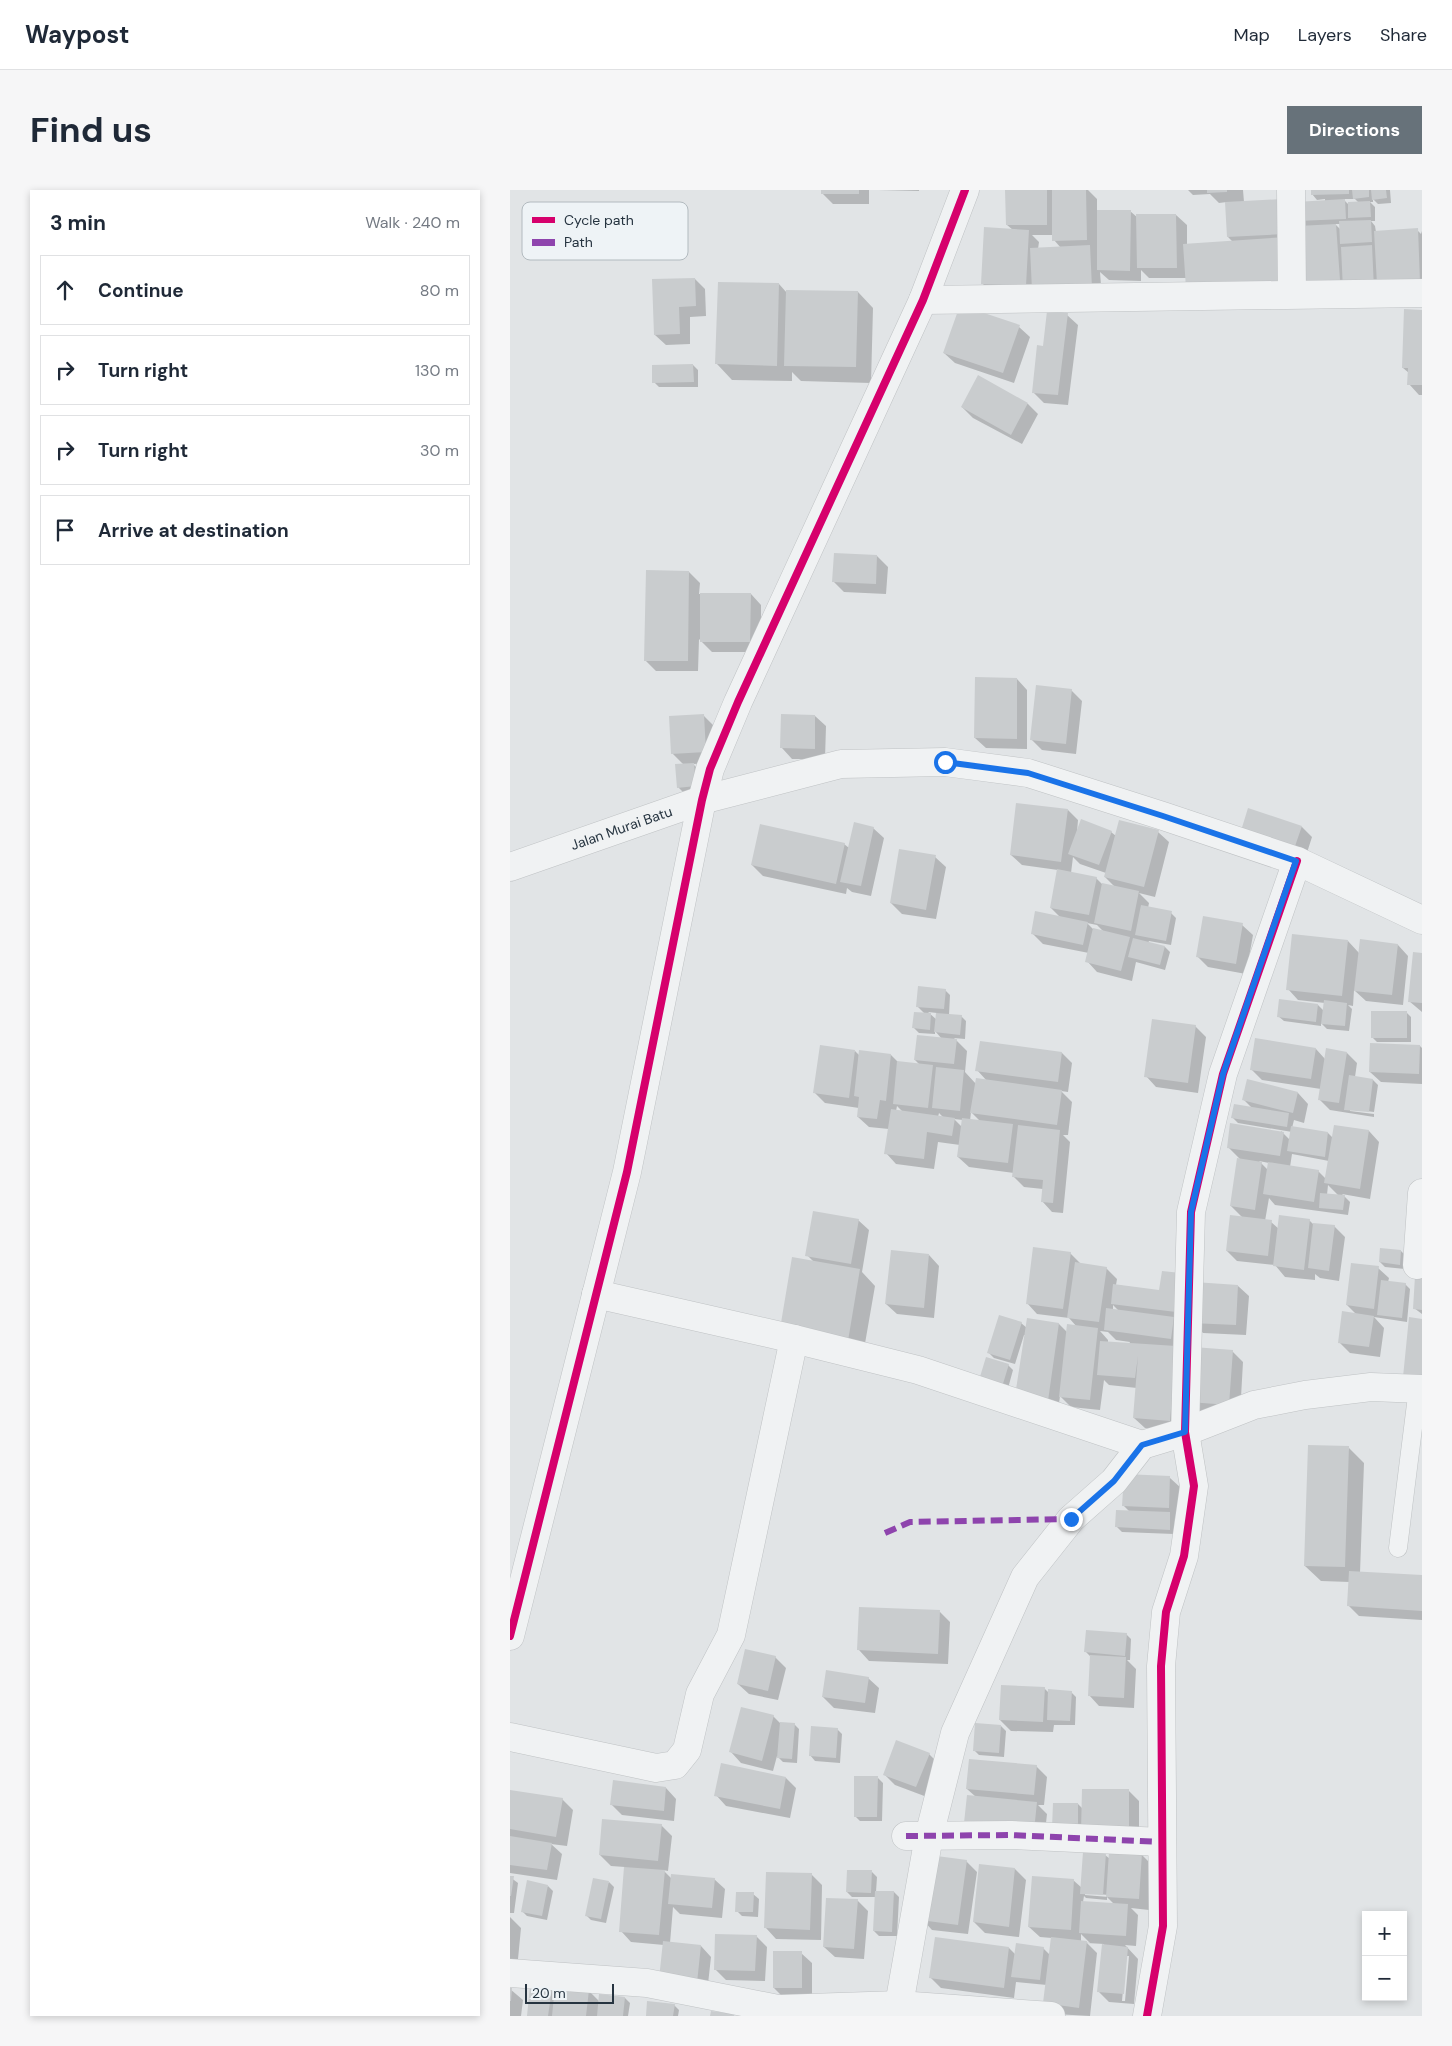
<!DOCTYPE html>
<meta charset="utf-8">
<style>
:root{--surface:#fff;--page:#f6f6f7;--text:#1f2937;--muted:#747a83;--line:#e0e1e3;--accent:#67727a}
body{margin:0;font-family:"DM Sans",sans-serif;background:var(--page);color:var(--text)}
.controls{position:absolute;right:15px;bottom:15px;display:grid;overflow:hidden;border-radius:0px;box-shadow:0 2px 8px #0003}
.controls button{width:45px;height:45px;display:grid;place-items:center;padding:0;border:0;border-bottom:1px solid var(--line);background:var(--surface);color:var(--text);font:25px sans-serif}
.scale{position:absolute;left:15px;bottom:12px;width:89px;box-sizing:border-box;padding-left:5px;border:2px solid #263440;border-top:0;font-size:14px;line-height:18px;white-space:nowrap;color:#263440;-webkit-text-stroke:4px #eef3f6;paint-order:stroke}
.stop{position:absolute;width:15px;height:15px;margin:-11px;border:4px solid #1a73e8;border-radius:50%;background:#fff}
.stop.end{background:#1a73e8;border-color:#fff;box-shadow:0 1px 5px #0008}
.list{margin:0;padding:0;list-style:none}
h2{display:flex;justify-content:space-between;align-items:center;height:65px;margin:0;padding:0 20px;font-size:21px}
h2 small{font-size:16px;font-weight:400;color:var(--muted)}
.list li{display:grid;grid-template-columns:32px 1fr auto;gap:15px;align-items:center;box-sizing:border-box;height:70px;margin:0 10px 10px;padding:0 10px;border:1px solid var(--line);border-radius:0px}
.list b{display:block;font-size:19px;white-space:nowrap}
.list em{font-size:16px;font-style:normal;color:var(--muted)}
.icon{flex:none;width:28px;height:28px;fill:none;stroke:currentColor;stroke-width:2;stroke-linecap:round;stroke-linejoin:round}
.map{position:relative;flex:none;width:912px;height:1826px;overflow:hidden;border-radius:0px}
header{display:flex;align-items:center;gap:30px;box-sizing:border-box;height:70px;padding:0 25px;background:var(--surface);border-bottom:1px solid var(--line)}
header strong{font-size:24px}
nav{display:flex;gap:28px;margin-inline-start:auto;font-size:18px}
.intro{display:flex;align-items:center;justify-content:space-between;box-sizing:border-box;height:120px;padding:0 30px}
h1{margin:0;font-size:35px}
.button{padding:12px 22px;border-radius:0px;background:var(--accent);color:#fff;font-size:18px;font-weight:700}
main{display:flex;gap:30px;padding:0 30px}
aside{flex:1;background:var(--surface);border-radius:0px;box-shadow:0 2px 8px #0003}
.map>svg:first-child{display:block}
.shadow{fill:#0003;fill-rule:evenodd}
.building{fill:#c9ccce}
.lines{fill:none;stroke-linecap:round;stroke-linejoin:round}
.lane-casing{stroke:#bfc2c4;stroke-width:19}
.street-casing{stroke:#bfc2c4;stroke-width:29}
.lane{stroke:#f0f2f3;stroke-width:18}
.street{stroke:#f0f2f3;stroke-width:28}
.quiet{stroke:#8e44ad;stroke-width:6;stroke-dasharray:12 6;stroke-linecap:butt}
.cycleway-casing{stroke:#eef3f6;stroke-width:11}
.cycleway{stroke:#d6006c;stroke-width:8}
.route{stroke:#1a73e8;stroke-width:6}
.labels{text-anchor:middle;dominant-baseline:central;stroke-width:4;stroke-linejoin:round;paint-order:stroke}
.street-label{font-size:14px;fill:#263440;stroke:#eef3f6}
.key{fill:#eef3f6;stroke:#b2babf;stroke-width:1}
.key-label{font-size:14px;fill:#263440}
</style>
<header>
<strong>Waypost</strong>
<nav><a>Map</a><a>Layers</a><a>Share</a></nav>
</header>
<div class="intro"><h1>Find us</h1><a class="button">Directions</a></div>
<main>
<aside>
<h2>3 min<small>Walk · 240 m</small></h2>
<ul class="list">
<li><svg class="icon" aria-label="ahead" viewBox="0 0 24 24"><path d="M12 20V5M6 11l6-6 6 6"/></svg><div><b>Continue</b></div><em>80 m</em></li>
<li><svg class="icon" aria-label="right" viewBox="0 0 24 24"><path d="M7 20v-9h11M14 6l5 5-5 5"/></svg><div><b>Turn right</b></div><em>130 m</em></li>
<li><svg class="icon" aria-label="right" viewBox="0 0 24 24"><path d="M7 20v-9h11M14 6l5 5-5 5"/></svg><div><b>Turn right</b></div><em>30 m</em></li>
<li><svg class="icon" aria-label="arrive" viewBox="0 0 24 24"><path d="M6 21V4h12l-3 4 3 4H6"/></svg><div><b>Arrive at destination</b></div></li>
</ul>
</aside>
<div class="map">
<svg width="912" height="1826" viewBox="0 0 912 1826">
<rect width="100%" height="100%" fill="#e1e4e6"/>
<path class="shadow" d="M312 0H359V14H323L312 3Z
M368 0H409V1Z
M497 0H578L587 9V21H620L628 28 666 25 677 35V55L723 52 718 47 717 12 709 13 700 4 683 5 678 0H733L734 12 788 30 815 12V9L807 10 802 4V0H880L881 13 868 14 863 9V12H860L865 17V31H861L865 36 866 42 907 40 911 44 912 41V103L677 88H639L631 80V91L599 90 590 82 592 108 483 104 472 93 503 40 497 35ZM833 9H845L849 13 839 15ZM825 34H830V39ZM522 45H544V50L551 58 528 59 529 52Z
M185 89 195 99 196 126 180 127V154L156 155 145 145Z
M269 94 277 103 348 102 363 118 361 193 291 191 282 182V191L222 190 207 174Z
M912 121V205H909L899 194V183L893 178Z
M557 125 568 135 558 215 534 213 523 202Z
M509 137 520 147 504 193 445 173 434 163Z
M183 175 188 180V197H149L144 192Z
M518 214 528 224 512 254 463 228 452 217Z
M367 366 378 377 376 404 334 402 324 392Z
M179 382 190 393 189 404H241L251 415V462H202L189 449 188 481H146L135 470Z
M507 489 517 500V559L476 558 465 548Z
M561 500 572 511 566 564 532 560 521 549Z
M194 526 204 536 206 573 183 574 188 579 190 601 173 602 168 597 173 574 162 563Z
M305 526 316 536 315 569H282L272 558Z
M558 620 568 630 567 642H601L606 646 648 642 659 652 645 707 629 703 639 713 638 718 661 723 666 728 661 755 639 751 638 753 655 757 660 762 655 780 626 772 622 791 587 782 577 771 579 763 533 754 522 743 551 728 541 718 548 680 512 675 501 665ZM563 667 570 674 596 683 595 687 606 698 593 695 586 688 561 683ZM577 733 587 735 594 742 583 739Z
M792 637 802 647 794 672 731 644Z
M363 638 374 648 361 706 342 702 337 698 336 704 253 686 242 675 334 654 339 658Z
M425 667 436 677 426 729 392 724 381 713Z
M732 735 743 745 736 784 698 777 687 766Z
M838 751 849 763 888 755 898 766 893 815 856 811 844 800 843 816 838 815 842 819 839 841 817 839 811 833V836L774 831 768 826 808 815 814 821 815 813 788 810 778 799Z
M912 764V822L899 811Z
M435 800 440 805 439 825 451 826 456 831 455 849 444 848 457 861 455 882 466 894 477 891 467 880 552 863 562 873 558 902 551 901 562 912 558 945H553L560 952 553 1023 542 1022 532 1011 533 999 514 997 503 986 504 983 459 977 448 967 450 955 428 952 424 979 386 974 376 963 379 939 359 937 348 927 349 918 315 913 305 903 345 861 350 866 381 865 388 872 410 875 405 870 432 849 425 841V844L409 843 404 838 415 824 407 816ZM418 822 427 823V830ZM387 916 393 922 386 921ZM461 922 471 932 460 931ZM429 923 434 928 428 927ZM444 929 453 930 452 937Z
M896 822 901 827V852H867L862 847Z
M685 836 696 847 688 903 646 897 636 886Z
M910 856 912 858V894L871 892 860 882Z
M806 859 815 869 837 863 847 873 845 887 863 890 868 895 864 922 840 919V921L864 924V927L820 920 809 909 811 899 752 890 741 879Z
M738 891 788 903 798 914 794 933 784 930 782 938 818 943 823 948 859 941 869 952 860 1009 832 1004 840 1012 838 1025 765 1015 759 1008 755 1031 761 1032 769 1039 799 1030 803 1034 824 1036 835 1047 829 1091 810 1088 805 1084V1090L775 1087 765 1075 727 1071 717 1061 733 1028 721 1016 731 970 718 957 771 942V941L780 950 782 942 728 933 723 928 742 918 734 910ZM782 964 819 971 816 989 808 981 780 977ZM749 971 759 973 758 980ZM818 995 829 1006 817 1005Z
M348 1030 359 1040 352 1082 365 1096 353 1165 286 1154 304 1072 297 1065Z
M891 1061 896 1066 895 1079 875 1077 870 1072Z
M560 1063 571 1074 596 1078 607 1089 606 1095 650 1101 670 1084V1241L635 1238 624 1228 627 1198 599 1195 594 1190 590 1220 561 1217 550 1206 548 1221 517 1217 516 1145H514L505 1174 484 1168 479 1163 511 1133 517 1138 549 1134 558 1143 567 1137 559 1128 527 1124 517 1113ZM603 1115 609 1121 603 1120ZM590 1141 598 1142 606 1150 620 1152 619 1154 598 1153V1150Z
M419 1065 429 1076 424 1128 387 1124 376 1114Z
M868 1078 879 1088 878 1092 895 1094 900 1099 897 1132 864 1127 874 1138 870 1167 840 1163 830 1153 847 1125 837 1115Z
M912 1088V1124L904 1118Z
M728 1096 739 1106 736 1145 693 1143 683 1132Z
M722 1161 733 1172 730 1225 691 1222 681 1211Z
M498 1175 503 1180 497 1202 475 1195Z
M839 1258 854 1273 850 1383 912 1387V1430L849 1426 838 1415 840 1392 811 1391 795 1376Z
M615 1286 660 1288 671 1298 669 1328H665L664 1344 612 1342 607 1337 620 1322 613 1315Z
M430 1422 440 1432 438 1474 359 1471 349 1460Z
M616 1444 621 1449 620 1470H617L626 1479 624 1518 589 1516 579 1505 581 1467 576 1462Z
M265 1467 276 1478 268 1510 239 1504 228 1494Z
M358 1488 369 1498 365 1523 324 1518 313 1507Z
M534 1498 539 1503 561 1502 566 1507 565 1535H544L543 1542 501 1541 490 1530Z
M263 1526 270 1533 284 1534 289 1539 287 1573 273 1572 267 1566 263 1581 231 1573 221 1562Z
M491 1536 496 1541 494 1567 469 1565 464 1560Z
M327 1539 332 1544 330 1573 305 1571 300 1565Z
M419 1564 429 1574 417 1607 385 1595 375 1585Z
M526 1576 537 1587 534 1615H528L537 1624 534 1651 466 1607 457 1599Z
M276 1588 286 1598 280 1628 216 1616 206 1605Z
M368 1588 373 1593 372 1631H350L345 1626Z
M156 1598 166 1609 164 1631 112 1625 101 1614Z
M618 1600 629 1611V1651L549 1643 568 1614 573 1619Z
M0 1601 52 1609 63 1620 57 1656 41 1654 52 1664 47 1690 0 1683Z
M151 1635 162 1646 158 1681 153 1680 162 1689H204L215 1699 212 1728 170 1724 163 1717 160 1753 191 1756 201 1767 197 1803 154 1755 121 1752 111 1741 115 1677 101 1676 90 1665Z
M595 1665 600 1669 632 1665 642 1675 639 1720 621 1718 628 1725 626 1756 615 1755 628 1769 624 1814 599 1812 589 1802 594 1754 577 1753 587 1763 580 1826 545 1824 537 1795 506 1792 504 1808 431 1798 420 1787 499 1758 506 1765 533 1758 540 1765 542 1748 530 1747 519 1737 563 1690 572 1698ZM575 1703 599 1705V1707L575 1705ZM574 1706 576 1708 597 1710V1707L604 1714 573 1712ZM571 1744 580 1753 571 1752ZM616 1766H619L615 1811H612Z
M456 1671 467 1682 458 1744 422 1740 412 1729Z
M470 1676 505 1679 516 1690 509 1747 475 1743 464 1732Z
M362 1682 367 1687 366 1702H384L389 1707 387 1746H369L364 1741 366 1707H342L337 1702Z
M301 1684 312 1695 311 1750 266 1749 256 1738Z
M0 1687 8 1693 4 1723H0Z
M99 1692 104 1697 96 1733 81 1730 76 1725Z
M38 1696 43 1701 37 1730 17 1726 12 1721Z
M243 1704 249 1709 248 1727 232 1726 227 1721Z
M347 1710 358 1721 354 1769 325 1767 314 1757Z
M0 1727 11 1738 8 1769H0Z
M246 1746 257 1757 255 1791 216 1790 205 1779Z
M291 1763 302 1773V1808H274L264 1798Z
M0 1799 13 1810 11 1826H0Z
M41 1799 46 1804 79 1801 90 1812 115 1808 120 1813 118 1826H19Z
M164 1815 169 1820 168 1826H137Z"/>
<path class="building" d="M311 0H349V4H311Z
M495 0H537V35H496Z
M542 0H576L577 50 542 51Z
M697 0H717V2L697 3Z
M801 0H839V4L801 5Z
M842 0H859V7L843 9Z
M861 0H876L877 8 862 10Z
M772 9 774 44 717 47 715 12Z
M835 9 836 29 787 31 786 12Z
M860 11 861 27 838 28V12Z
M587 20H621L620 81 587 80Z
M626 24H666L667 78H627Z
M861 30 862 52 830 54 829 31Z
M826 34 830 90 792 92 788 36Z
M474 37 519 40 516 96 471 94Z
M908 38 910 92 867 94 864 41Z
M776 47 779 91 676 98 673 54Z
M580 55 582 98 522 100 520 58Z
M862 55 864 99 833 100 831 57Z
M185 88 186 116 169 117 170 144 144 145 142 89Z
M208 92 269 93 267 176 205 174Z
M276 100 348 101 346 177 274 176Z
M450 115 510 135 493 183 433 163Z
M894 119 912 120V195H897L898 178H892Z
M537 121 558 123 548 205 522 203 527 155 533 156Z
M183 174 184 192 142 193V175Z
M468 185 518 213 501 245 451 217Z
M324 363 367 365 366 394 322 392Z
M136 380 179 381 178 471H134Z
M190 403H241L240 452H190Z
M465 487 507 488V549L464 548Z
M526 495 562 499 556 554 520 550Z
M194 524 196 562 161 564 159 526Z
M271 524 305 525V559L270 558Z
M184 573 186 596 167 598 165 574Z
M506 613 558 619 551 672 500 665Z
M738 618 792 636 783 662 730 644Z
M571 629 602 641 589 675 558 664Z
M609 630 649 640 634 697 594 687Z
M344 632 364 637 351 696 330 692Z
M250 634 335 653 326 694 241 675Z
M389 659 426 665 416 720 380 713Z
M547 679 587 687 579 725 540 718Z
M592 693 629 701 621 741 584 733Z
M631 715 662 721 656 751 625 745Z
M525 721 578 732 573 755 521 744Z
M693 726 733 733 726 774 686 767Z
M583 738 620 747 611 781 575 772Z
M782 744 838 750 832 806 776 800Z
M623 748 655 756 650 775 618 767Z
M850 749 888 754 882 805 844 801Z
M903 762 912 763V813L898 812Z
M408 796 436 799 434 819 406 817Z
M769 809 808 814 806 832 767 827Z
M814 810 837 813 835 836 811 834Z
M861 821H897V848H861Z
M404 822 421 823 420 840 402 838Z
M426 823 452 825 450 845 424 842Z
M642 829 686 835 678 893 634 887Z
M407 845 447 849 444 874 404 870Z
M745 848 806 858 801 889 740 880Z
M470 851 552 862 548 892 465 881Z
M860 853 910 855 909 884 859 882Z
M310 855 345 860 339 908 303 903Z
M816 858 837 862 829 913 808 910Z
M349 860 381 864 376 911 370 910 367 929 347 927 349 907 344 906Z
M387 871 423 875 418 918 383 914Z
M426 877 454 880 450 921 422 918Z
M839 885 863 889 859 922 834 920Z
M466 888 552 900 547 935 460 923Z
M737 889 788 902 783 923 732 910Z
M724 914 779 923 777 937 721 928Z
M381 919 445 928 442 946 417 942 414 969 374 964Z
M452 928 503 934 498 973 447 967Z
M720 933 774 942 770 966 717 958Z
M508 935 550 940 543 1013 531 1012 533 990 502 987Z
M824 935 859 940 850 999 814 993Z
M781 936 818 942 815 967 777 961Z
M727 968 752 972 745 1020 720 1016Z
M758 972 809 980 804 1012 753 1004Z
M810 1003 835 1005 833 1020 809 1018Z
M303 1021 349 1029 341 1074 295 1066Z
M720 1025 762 1030 758 1066 716 1061Z
M769 1025 800 1029 794 1080 763 1076Z
M803 1033 825 1035 819 1081 798 1078Z
M523 1057 561 1062 553 1119 516 1114Z
M870 1058 891 1060 890 1075 869 1072Z
M381 1060 419 1064 414 1118 375 1114Z
M282 1067 350 1079 338 1151 270 1139Z
M565 1072 597 1077 589 1132 557 1128Z
M841 1073 869 1076 864 1119 836 1115Z
M652 1081 671 1083 666 1122 601 1114 603 1094 649 1100Z
M905 1086 912 1087V1120L903 1119Z
M871 1090 896 1093 892 1128 867 1125Z
M684 1092 728 1095 726 1135 681 1133Z
M596 1118 664 1127 661 1149 594 1140Z
M832 1121 864 1126 859 1157 828 1153Z
M489 1125 512 1132 500 1170 477 1163Z
M899 1127 912 1129V1189L893 1187Z
M517 1128 549 1133 538 1211 505 1206Z
M557 1134 588 1138 580 1210 549 1207Z
M590 1151 666 1156 660 1231 623 1228 628 1166 625 1188 587 1185Z
M683 1157 723 1160 719 1215 679 1212Z
M476 1167 499 1174 492 1197 469 1190Z
M798 1255 839 1256 835 1377 794 1376Z
M614 1284 660 1286 659 1318 612 1316Z
M606 1320 660 1322V1340L605 1337Z
M839 1381 912 1385V1421L837 1416Z
M349 1417 430 1420 428 1464 347 1460Z
M576 1440 617 1443 615 1466 574 1462Z
M235 1459 266 1466 258 1501 227 1494Z
M580 1465 616 1467 614 1508 578 1506Z
M316 1480 359 1487 355 1513 312 1507Z
M491 1495 535 1497 533 1532 489 1530Z
M538 1499 562 1501 560 1531 537 1530Z
M231 1517 264 1525 252 1571 219 1562Z
M270 1532 285 1533 282 1569 267 1568Z
M465 1533 491 1535 489 1563 463 1561Z
M301 1536 328 1538 326 1568 299 1566Z
M386 1550 420 1563 406 1597 373 1585Z
M459 1569 527 1575 524 1605 456 1599Z
M211 1573 276 1587 270 1619 204 1606Z
M344 1586H368L367 1627H344Z
M103 1590 156 1597 154 1621 100 1615Z
M572 1599H619V1641H571Z
M0 1600 53 1608 46 1647 0 1639Z
M457 1605 527 1612 524 1641 454 1633Z
M543 1613H568V1638H542Z
M92 1629 152 1634 148 1671 89 1665Z
M0 1646 42 1653 37 1680 0 1675Z
M573 1662 596 1663 593 1705 570 1704Z
M599 1662 632 1663 629 1709 596 1707Z
M419 1665 457 1670 448 1735 410 1730Z
M469 1674 505 1678 499 1737 463 1732Z
M114 1677 155 1680 149 1745 109 1742Z
M337 1680H362L361 1703 336 1702Z
M256 1682 302 1683 300 1740 254 1738Z
M161 1684 205 1688 202 1718 158 1714Z
M0 1686H4L1 1706H0Z
M522 1686 564 1689 561 1740 518 1737Z
M83 1688 99 1691 91 1729 75 1726Z
M17 1690 38 1695 32 1726 11 1722Z
M365 1701H384L382 1742 363 1741Z
M226 1702H244L243 1722H225Z
M316 1708 348 1709 344 1759 313 1757Z
M571 1711 618 1714 616 1746 569 1743Z
M205 1744 247 1745 245 1781 204 1780Z
M425 1747 499 1757 494 1798 419 1788Z
M541 1747 577 1751 569 1818 533 1813Z
M153 1751 191 1755 187 1793 149 1789Z
M506 1753 534 1757 530 1790 501 1787Z
M592 1754 618 1757 614 1804 587 1802Z
M263 1761H292V1798H263Z
M20 1795 42 1798 38 1826H17Z
M45 1796 79 1800 76 1826H42Z
M0 1798H2L1 1811H0Z
M89 1804 115 1807 113 1826H87Z
M137 1811 165 1814 163 1826H136Z
M201 1821 225 1824 224 1826H200Z"/>
<g class="lines">
<g class="lane-casing">
<path id="lane" d="M888 1358 908 1198"/>
</g>
<g class="street-casing">
<g id="street">
<path d="M781 0 782 104"/>
<path d="M413 110 912 103"/>
<path id="s1" d="M0 677 192 610 331 574 435 572 518 583 653 626 787 671 912 730"/>
<path d="M907 1075 912 1003"/>
<path d="M86 1104 284 1149 408 1180 632 1255"/>
<path d="M0 1446 117 982 192 610 200 579 228 512 413 110 455 0"/>
<path d="M0 1547 146 1578 165 1575 177 1560 190 1504 221 1445 284 1149"/>
<path d="M396 1646 501 1645 652 1652"/>
<path d="M0 1783 137 1793 268 1819 389 1815 541 1826"/>
<path d="M389 1815 419 1646 445 1543 515 1387 561 1329 604 1291 632 1255 675 1242 744 1215 795 1205 861 1197 912 1199"/>
<path d="M637 1826 653 1736 651 1476 656 1422 674 1366 684 1296 675 1242 681 1022 713 884 787 671"/>
</g>
</g>
<use href="#lane" class="lane"/>
<use href="#street" class="street"/>
<path class="quiet" d="M375 1343 400 1332 561 1329
M396 1646 501 1645 652 1652"/>
<g class="cycleway-casing">
<path id="cycleway" d="M0 1446 117 982 192 610 200 579 228 512 413 110 455 0
M637 1826 653 1736 651 1476 656 1422 674 1366 684 1296 675 1242 681 1022 713 884 787 671"/>
</g>
<use href="#cycleway" class="cycleway"/>
</g>
<g class="lines">
<path class="route" d="M435 572 518 583 653 626 786 671 713 884 681 1022 675 1242 632 1255 604 1291 561 1329"/>
</g>
<g class="labels">
<g class="street-label">
<text stroke="none"><textPath href="#s1" startOffset="118">Jalan Murai Batu</textPath></text>
</g>
</g>
<rect x="12" y="12" width="166" height="58" rx="8" class="key"/>
<rect x="22" y="27" width="23" height="6" fill="#d6006c"/>
<rect x="22" y="49" width="23" height="7" fill="#8e44ad"/>
<g class="key-label">
<text x="54" y="35">Cycle path</text>
<text x="54" y="57">Path</text>
</g>
</svg>
<div class="controls">
<button>+</button>
<button>−</button>
</div>
<div class="scale">20 m</div>
<div class="stop" style="left:435px;top:572px"></div>
<div class="stop end" style="left:561px;top:1329px"></div>
</div>
</main>
